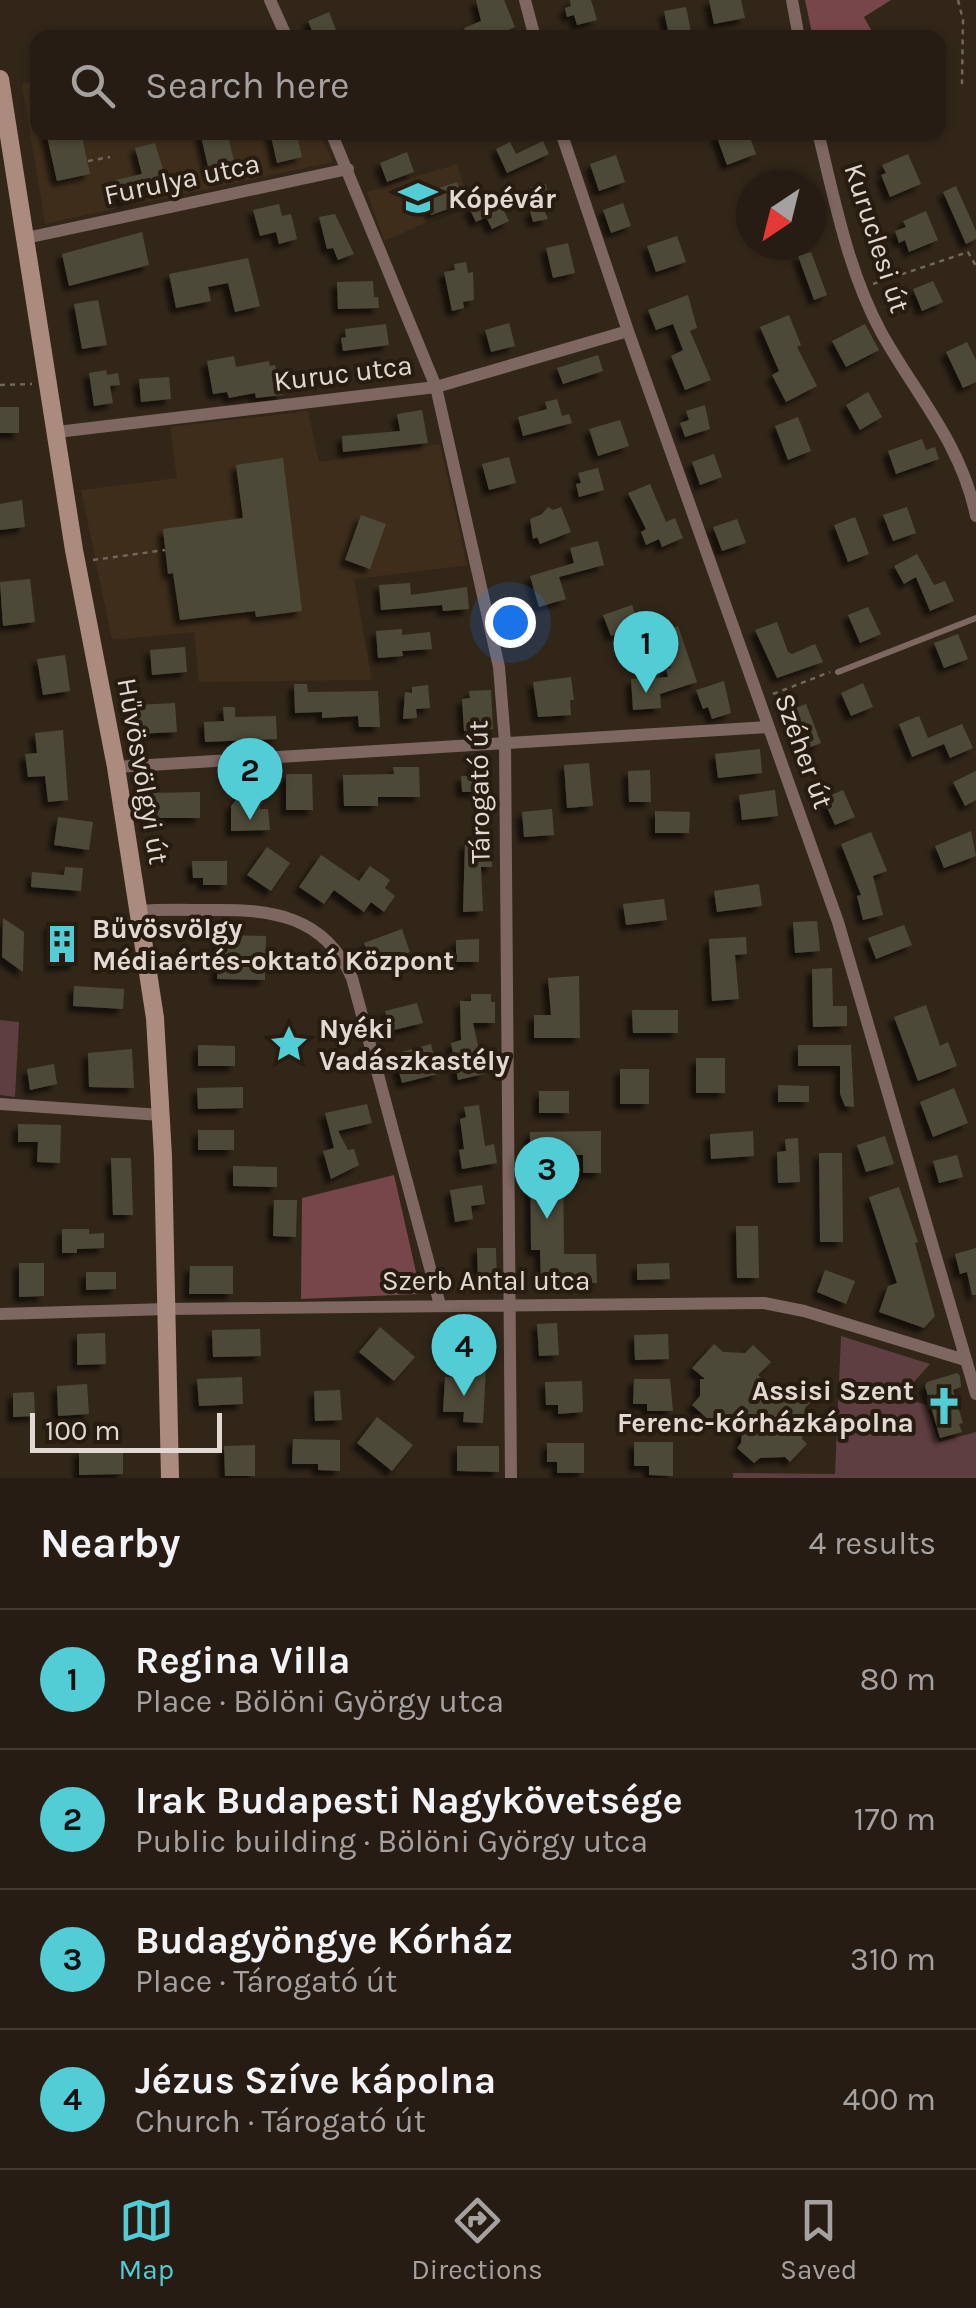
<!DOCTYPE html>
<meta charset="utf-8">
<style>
:root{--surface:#261c13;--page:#322921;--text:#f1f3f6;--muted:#a4a1a0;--line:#423a33;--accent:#52ccd5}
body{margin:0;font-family:Karla,sans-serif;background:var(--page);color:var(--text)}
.compass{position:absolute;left:736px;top:170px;width:90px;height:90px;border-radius:50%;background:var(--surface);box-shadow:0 2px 8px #0004;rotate:215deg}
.scale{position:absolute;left:30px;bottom:25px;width:192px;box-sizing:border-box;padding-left:10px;border:5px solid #e2dad2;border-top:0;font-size:28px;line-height:35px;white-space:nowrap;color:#e2dad2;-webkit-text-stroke:8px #281c10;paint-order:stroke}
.you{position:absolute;left:510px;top:622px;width:35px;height:35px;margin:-25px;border:8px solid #fff;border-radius:50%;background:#1a73e8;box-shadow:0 0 0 15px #1a73e833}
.badge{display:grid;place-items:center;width:65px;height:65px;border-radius:50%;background:var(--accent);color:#111;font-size:32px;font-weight:700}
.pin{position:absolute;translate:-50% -82px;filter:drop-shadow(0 2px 5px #0008)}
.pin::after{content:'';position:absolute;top:52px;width:35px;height:30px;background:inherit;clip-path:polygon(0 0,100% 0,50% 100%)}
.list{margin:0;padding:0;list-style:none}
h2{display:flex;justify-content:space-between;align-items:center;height:130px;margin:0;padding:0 40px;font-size:42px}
h2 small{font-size:32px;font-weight:400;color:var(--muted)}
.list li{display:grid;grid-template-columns:65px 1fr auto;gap:30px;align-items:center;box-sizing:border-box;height:140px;padding:0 40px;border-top:2px solid var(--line)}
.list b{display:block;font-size:38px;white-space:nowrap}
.list p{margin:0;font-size:32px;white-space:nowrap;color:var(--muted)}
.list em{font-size:32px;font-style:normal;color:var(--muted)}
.icon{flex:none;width:55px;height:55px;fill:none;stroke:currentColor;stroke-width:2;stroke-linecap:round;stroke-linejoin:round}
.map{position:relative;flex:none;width:976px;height:1478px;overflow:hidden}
.search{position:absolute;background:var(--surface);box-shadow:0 2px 8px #0004;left:30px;right:30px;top:30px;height:110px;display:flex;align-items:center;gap:25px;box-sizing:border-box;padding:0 35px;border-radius:20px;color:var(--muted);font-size:38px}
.sheet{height:690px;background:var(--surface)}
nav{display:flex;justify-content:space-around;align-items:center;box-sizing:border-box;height:140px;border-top:2px solid var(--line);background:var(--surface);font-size:28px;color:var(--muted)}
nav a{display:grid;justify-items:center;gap:5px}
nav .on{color:var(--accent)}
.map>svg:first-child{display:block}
.built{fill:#3e2d1b}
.green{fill:#5e3e41}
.forest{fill:#76464b}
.building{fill:#4e4938;filter:url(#shadow)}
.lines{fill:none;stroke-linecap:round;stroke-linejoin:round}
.path{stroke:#71675c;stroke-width:2.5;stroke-dasharray:5 5;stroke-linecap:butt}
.service{stroke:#7d6760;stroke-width:6}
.minor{stroke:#7d6760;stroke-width:12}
.secondary{stroke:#ac8b7f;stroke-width:18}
.labels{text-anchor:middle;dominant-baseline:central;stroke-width:8;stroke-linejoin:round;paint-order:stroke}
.street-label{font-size:28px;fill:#e2dad2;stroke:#281c10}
.poi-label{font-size:28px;font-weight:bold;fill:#e2dad2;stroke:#281c10;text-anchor:start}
</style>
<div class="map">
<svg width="976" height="1478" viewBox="0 0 976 1478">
<defs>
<filter id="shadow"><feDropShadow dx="-5.5" dy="5.5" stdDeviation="2.5" flood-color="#0009"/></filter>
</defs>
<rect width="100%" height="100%" fill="#322619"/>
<path class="built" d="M37 81 38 132 319 133 333 162 45 224 22 84Z
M457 164 469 204 384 241 367 192Z
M308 411 319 462 440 444 467 565 354 579 372 680 199 682 194 632 112 640 81 490 177 478 170 427Z"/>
<path class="green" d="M0 1020 19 1022 15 1097 0 1095Z
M841 1336 930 1364 911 1385 917 1402 926 1405 939 1442 976 1432V1478H733V1473L835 1474Z"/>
<path class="forest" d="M805 0H891L864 17 875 37 813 38Z
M394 1175 421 1294 301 1299 302 1198Z"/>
<path class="building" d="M476 0H504L515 27 489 38H468L464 28 481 21Z
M570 0H591L597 20 577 25 574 15 567 17 565 8 571 6Z
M709 0H741L745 18 714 24Z
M686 7 691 32 669 36 664 11Z
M329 12 338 35 315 38 308 21Z
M46 132H81L90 174 57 181Z
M200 132H227L236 169 210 175Z
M270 132H296L302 157 277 163Z
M723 132H748L756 154 727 165 716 135Z
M543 141 549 154 507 173 496 149 510 142 516 154Z
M155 143 168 186 121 203 115 180 142 174 135 148Z
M407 152 414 172 387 182 380 163Z
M908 154 921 184 890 197 881 175 886 173 882 165Z
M616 155 625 182 599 191 590 164Z
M457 182 465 203 431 215 424 193Z
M546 184 552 207 544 210 548 219 533 222 530 211 536 209 531 187Z
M956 186 976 231V239L966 244 943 192Z
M496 195 509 221 492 229 486 217 476 222 469 208Z
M623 203 631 226 611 233 603 210Z
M279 204 282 216 291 214 297 239 279 244 276 232 260 236 253 210Z
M926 211 938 240 909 252 905 240 899 243 895 231 906 227 903 221Z
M335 214 354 254 338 260 333 248 327 249 319 217Z
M142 232 149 265 69 286 62 254Z
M677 236 686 262 656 272 647 246Z
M568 243 575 273 553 278 546 248Z
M811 252 827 295 814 300 798 256Z
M248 258 260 306 235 312 228 283 208 287 211 301 176 308 169 274Z
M466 262 468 273 473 272 474 300 463 302 464 308 452 311 444 272 455 270 454 264Z
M373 281 374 297H378L379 308 338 309 337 282Z
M933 281 943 302 922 311 913 289Z
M688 295 697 328 690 331 711 380 685 390 671 356 683 350 673 324 656 330 648 310Z
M98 300 107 345 82 349 74 304Z
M789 315 801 345 797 347 817 386 786 402 772 375 779 371 760 327Z
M509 323 515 346 491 352 485 330Z
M386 324 389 345 343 351 341 338 346 337 345 329Z
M865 324 879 350 846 367 832 341Z
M967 342 976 360V382L963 388 946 352Z
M598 355 603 371 563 384 557 368Z
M234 356 236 367 269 361 270 366 275 365 283 395 256 398 255 393 229 398 227 392 213 394 207 361Z
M106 370 107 375 118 373 120 385 110 386 113 403 94 406 89 373Z
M169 377 171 399 141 402 139 379Z
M868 392 882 417 860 430 846 405Z
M557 399 562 416 569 414 572 423 523 436 518 417 547 409 545 402Z
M705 405 710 429 685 437 680 423 689 420 686 411Z
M0 407H19V433H0Z
M422 410 428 443 343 452 342 436 400 431 397 414Z
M798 417 811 451 788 460 775 426Z
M620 420 629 446 598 456 589 429Z
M922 439 926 450 935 447 939 459 896 474 888 451Z
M714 454 722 477 700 485 692 462Z
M509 457 516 483 489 490 482 464Z
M283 458 302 611 256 617 255 611 180 620 173 573 168 574 163 529 243 518 236 465Z
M598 468 604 490 579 497 576 484 581 483 578 473Z
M650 484 666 522 675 518 683 538 662 547 659 539 646 545 641 532 646 529 628 493Z
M22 500 25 527 0 530V504Z
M548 507 553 510 561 507 571 532 540 544 537 537 533 539 530 519 542 514Z
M907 507 916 533 893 541 883 515Z
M361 515 386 524 370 569 345 560Z
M855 517 869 554 848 562 834 525Z
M737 519 746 543 722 551 713 527Z
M598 541 604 565 559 577 566 599 539 607 530 576 574 563 570 548Z
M917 554 934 585 945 581 954 601 930 611 916 577 904 584 894 566Z
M30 579 35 622 3 626 0 582Z
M410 583 411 595 467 587 469 609 443 611 442 605 381 610 379 585Z
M632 605 643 636 626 642 622 632 611 636 603 615Z
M868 607 881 634 860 643 848 615Z
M777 622 788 652 792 654 815 644 823 662 777 678 755 630Z
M678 626 697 682 660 694 661 708 633 710 631 679 668 677 666 669 671 668 658 634Z
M402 629V635L430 632 432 649 402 651 403 656 378 658 376 631Z
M958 634 968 659 944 668 934 643Z
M185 647 187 672 152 675 150 650Z
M65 655 70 691 43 695 37 659Z
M571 677 574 700H570L571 715 538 717 533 682Z
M724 681 731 713 712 719 708 707 703 709 696 690Z
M863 683 873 707 851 716 841 693Z
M294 684H307L308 692 378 691 380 727H359L358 716 322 718V712L295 713Z
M428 685 430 708 416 709 417 718 403 719 405 692 412 693V687Z
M491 690 493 729 464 731 462 699 470 698 469 691Z
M175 703 177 732 137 734 135 705Z
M806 704 821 743 803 750 788 711Z
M223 707H235V717L276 716 277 739 205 742 204 722 224 721Z
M919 716 928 738 962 724 973 748 950 758 944 744 912 757 899 724Z
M63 730 68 800 48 802 45 776 28 777 25 754 37 753 35 733Z
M760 749 762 773 718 778 715 754Z
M473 763H491V792H462L461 776H473Z
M589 763 593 806 567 808 564 765Z
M393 767H419L420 797H378V806H344L343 775 394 774Z
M650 770 651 802H629L628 771Z
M976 771V800L965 806 953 782Z
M286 774H312L313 810H286Z
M775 790 778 816 742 820 739 795Z
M843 790 855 817 835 825 823 799Z
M200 792V818H151L150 793Z
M241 793 248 798H259L260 809H268L270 830 231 831V806Z
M552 809 554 835 524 837 522 812Z
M655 811 690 812 689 833H655Z
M58 817 93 822 89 850 54 845Z
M971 831 976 856 944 868 935 846Z
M871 832 887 871 873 876 883 915 863 920 857 896 861 895 841 844Z
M491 842 492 867H481L483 911 463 912 465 843Z
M267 847 290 863 271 891 247 875Z
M321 855 359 881 370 866 390 880 385 888 395 896 384 912 371 902 364 912 334 890 324 904 299 887Z
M192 861H227V885H203V878H193Z
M65 867 83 868 81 891 31 887 32 872 64 875Z
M759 884 762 906 717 912 714 891Z
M664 899 667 920 626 925 623 904Z
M3 918 24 932 23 972 2 957Z
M817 921 820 951 795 953 793 922Z
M74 923 76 964 51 966 49 924Z
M904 925 912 945 876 959 868 938Z
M402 929 410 952 373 966 364 943Z
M218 935 266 936 265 980 217 979Z
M746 937 747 954 735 955 739 999 712 1001 709 939Z
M479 939V962H456V940Z
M832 968 833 1006H847V1026L813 1027 812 969Z
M579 976 580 1038H534V1015H551L548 978Z
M74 986 124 989 123 1009 73 1006Z
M471 994H491V1002H495V1023H473L484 1074 458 1080 451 1043 461 1040 460 1001H471Z
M417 1003 423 1023 390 1031 385 1011Z
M926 1005 940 1046 948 1042 957 1066 918 1081 894 1017Z
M632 1010H678V1033H633Z
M431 1044 438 1074 402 1083 394 1054Z
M198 1045 235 1046V1066H198Z
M798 1045H851L854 1107 845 1106 840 1094V1066H798Z
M132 1049 134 1088 89 1087 88 1053Z
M696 1058H725V1093H696Z
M54 1064 57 1084 30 1090 27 1069Z
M620 1069H649V1104H620Z
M778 1085 809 1086V1102H778Z
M243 1087V1108L198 1109 197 1088Z
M954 1088 968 1123 933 1137 920 1102Z
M539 1091H569V1113H539Z
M367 1104 372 1123 338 1131 348 1150 354 1149 359 1165 331 1179 323 1151 334 1148 325 1113Z
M479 1105 485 1146 494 1144 497 1163 462 1169 459 1150 464 1149 460 1119 466 1117 464 1107Z
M18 1124 61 1125 60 1163 37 1162 38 1142H18Z
M198 1130H234V1150H198Z
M601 1131V1173H583V1155H563L564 1254H596L597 1283H541L540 1250H531L530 1132Z
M753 1131 754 1156 711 1159 710 1134Z
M885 1136 894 1164 866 1172 857 1145Z
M798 1138 800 1182 778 1183 777 1152 786 1151 785 1139Z
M819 1153H842L843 1242H820Z
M957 1155 963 1177 939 1183 933 1161Z
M111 1158H131L133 1215H113Z
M233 1166 277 1167V1187L233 1186Z
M482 1185 485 1204 471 1206 473 1219 455 1222 450 1190Z
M899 1187 918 1242 915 1243 935 1316 924 1328 879 1312 888 1286 897 1283 869 1197Z
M274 1200H297L296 1237 273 1236Z
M736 1226H758L759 1278H737Z
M62 1229H89V1234L104 1233V1248L77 1249V1253H62Z
M477 1248H496L497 1283 483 1284V1279H478Z
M976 1248V1295H972L967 1272 960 1274 955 1254Z
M19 1263H44V1296L19 1297Z
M669 1263 670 1279 637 1280V1264Z
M190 1266H233V1294H189Z
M825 1270 855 1281 846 1304 817 1292Z
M86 1272H116V1289L86 1290Z
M557 1323 559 1355 539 1356 537 1324Z
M380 1327 415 1357 394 1381 359 1352Z
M260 1329 261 1356 213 1357 212 1330Z
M105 1333 106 1364 77 1365V1334Z
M668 1334 669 1359 635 1360 634 1335Z
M714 1344 723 1352 745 1353 753 1345 771 1362 758 1375 776 1393 788 1392 795 1385 812 1401 805 1408 802 1439 807 1444 790 1462 785 1457 760 1458 754 1463 737 1448 741 1443 743 1416 717 1415 711 1422 692 1405 700 1396V1379H705L692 1368Z
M461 1366 486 1367 483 1423 463 1422 464 1412H443L445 1377H461Z
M957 1373 960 1376 961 1387 953 1390 963 1423 959 1424 962 1432 940 1438 925 1386 927 1382Z
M242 1377 243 1404 199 1406 197 1379Z
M634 1379H670L673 1411H647V1404H633Z
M582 1381 583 1412 558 1414V1405H546L545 1382Z
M87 1384 89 1414 58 1416 57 1386Z
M340 1390 342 1420 315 1421 314 1391Z
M34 1392 35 1416 13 1417V1393Z
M377 1417 413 1445 392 1471 357 1443Z
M293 1439 340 1440V1471L318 1470V1464H292Z
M634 1442H673V1476L649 1475V1466H634Z
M547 1443H584V1473H557V1462H547Z
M255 1445V1476H225L224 1446Z
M457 1446H499V1472L457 1471Z
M123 1449V1474L79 1475V1450Z"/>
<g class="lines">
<path class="path" d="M958 0 963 20 962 84
M88 161 110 157
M873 284 968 252 976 266
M0 385 32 384
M93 560 165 550
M773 694 830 672"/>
<path class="service" d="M838 672 976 618"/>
<path class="minor" d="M270 0 287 38
M525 0 535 38
M792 0 799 38
M331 132 436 387 499 667 505 742 511 1478
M561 132 628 331 838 922 976 1394
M818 132C834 198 848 271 881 332 916 395 961 443 976 516
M26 238 348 169
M57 432 436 387 628 331
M116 767 768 727
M139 911C162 909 186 910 209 910 271 909 324 915 352 978L440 1305
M0 1104 161 1115
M0 1314 167 1309 764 1303 804 1311 965 1360"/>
<path class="secondary" d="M0 79 74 550 116 767 155 1018 163 1156 170 1478"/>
</g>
<defs>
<g id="school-bare" transform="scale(3)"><path d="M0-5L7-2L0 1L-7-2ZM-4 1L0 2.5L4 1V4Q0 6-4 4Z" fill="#52ccd5" stroke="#281c10" stroke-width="2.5" paint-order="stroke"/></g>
<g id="building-bare" transform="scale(3)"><path d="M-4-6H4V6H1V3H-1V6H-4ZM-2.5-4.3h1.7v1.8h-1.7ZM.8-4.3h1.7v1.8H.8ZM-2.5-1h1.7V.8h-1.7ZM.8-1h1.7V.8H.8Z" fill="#52ccd5" stroke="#281c10" stroke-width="2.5" paint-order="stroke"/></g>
<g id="sight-bare" transform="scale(3)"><path d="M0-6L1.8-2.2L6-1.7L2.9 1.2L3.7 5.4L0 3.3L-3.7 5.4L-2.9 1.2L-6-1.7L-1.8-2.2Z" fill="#52ccd5" stroke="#281c10" stroke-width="2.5" paint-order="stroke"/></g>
<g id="church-bare" transform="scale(3)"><path d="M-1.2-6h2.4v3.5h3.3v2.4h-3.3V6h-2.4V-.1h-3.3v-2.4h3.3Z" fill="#52ccd5" stroke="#281c10" stroke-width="2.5" paint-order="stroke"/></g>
</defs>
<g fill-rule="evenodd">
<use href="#school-bare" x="418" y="198"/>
<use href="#building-bare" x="62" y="944"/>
<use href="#sight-bare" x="289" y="1044"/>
<use href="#church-bare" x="944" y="1406"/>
</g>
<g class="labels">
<g class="street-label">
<text transform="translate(182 179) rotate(-12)">Furulya utca</text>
<text transform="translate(877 238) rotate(72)">Kuruclesi út</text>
<text transform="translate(343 373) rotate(-7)">Kuruc utca</text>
<text transform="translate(804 751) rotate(70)">Széher út</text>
<text transform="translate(143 771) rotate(80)">Hűvösvölgyi út</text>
<text transform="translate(479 792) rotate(-91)">Tárogató út</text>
<text x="486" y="1280">Szerb Antal utca</text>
</g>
<g class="poi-label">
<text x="448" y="198">Kópévár</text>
<text x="92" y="928">Bűvösvölgy<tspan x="92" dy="32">Médiaértés-oktató Központ</tspan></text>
<text x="319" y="1028">Nyéki<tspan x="319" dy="32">Vadászkastély</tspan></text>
<text x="914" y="1390" text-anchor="end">Assisi Szent<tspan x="914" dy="32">Ferenc-kórházkápolna</tspan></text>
</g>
</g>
</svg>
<svg class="compass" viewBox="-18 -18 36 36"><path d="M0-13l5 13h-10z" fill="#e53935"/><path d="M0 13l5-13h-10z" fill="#a4a1a0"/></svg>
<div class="scale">100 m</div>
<div class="you"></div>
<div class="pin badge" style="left:646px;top:693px">1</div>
<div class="pin badge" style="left:250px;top:820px">2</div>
<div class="pin badge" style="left:547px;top:1219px">3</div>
<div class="pin badge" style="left:464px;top:1396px">4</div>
<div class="search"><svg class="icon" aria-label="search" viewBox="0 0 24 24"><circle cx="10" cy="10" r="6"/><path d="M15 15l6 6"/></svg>Search here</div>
</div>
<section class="sheet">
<h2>Nearby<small>4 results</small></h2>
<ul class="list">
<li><span class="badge">1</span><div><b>Regina Villa</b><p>Place · Bölöni György utca</p></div><em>80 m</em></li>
<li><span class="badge">2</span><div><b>Irak Budapesti Nagykövetsége</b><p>Public building · Bölöni György utca</p></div><em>170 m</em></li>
<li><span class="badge">3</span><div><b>Budagyöngye Kórház</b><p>Place · Tárogató út</p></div><em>310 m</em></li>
<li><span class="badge">4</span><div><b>Jézus Szíve kápolna</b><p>Church · Tárogató út</p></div><em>400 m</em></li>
</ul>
</section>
<nav>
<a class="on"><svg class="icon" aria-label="map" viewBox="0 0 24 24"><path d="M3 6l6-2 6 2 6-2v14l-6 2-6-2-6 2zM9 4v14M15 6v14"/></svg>Map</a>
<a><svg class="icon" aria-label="directions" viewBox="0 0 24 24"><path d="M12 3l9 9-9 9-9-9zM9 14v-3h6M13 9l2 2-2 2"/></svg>Directions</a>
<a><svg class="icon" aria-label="saved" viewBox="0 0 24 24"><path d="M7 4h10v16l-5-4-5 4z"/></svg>Saved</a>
</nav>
